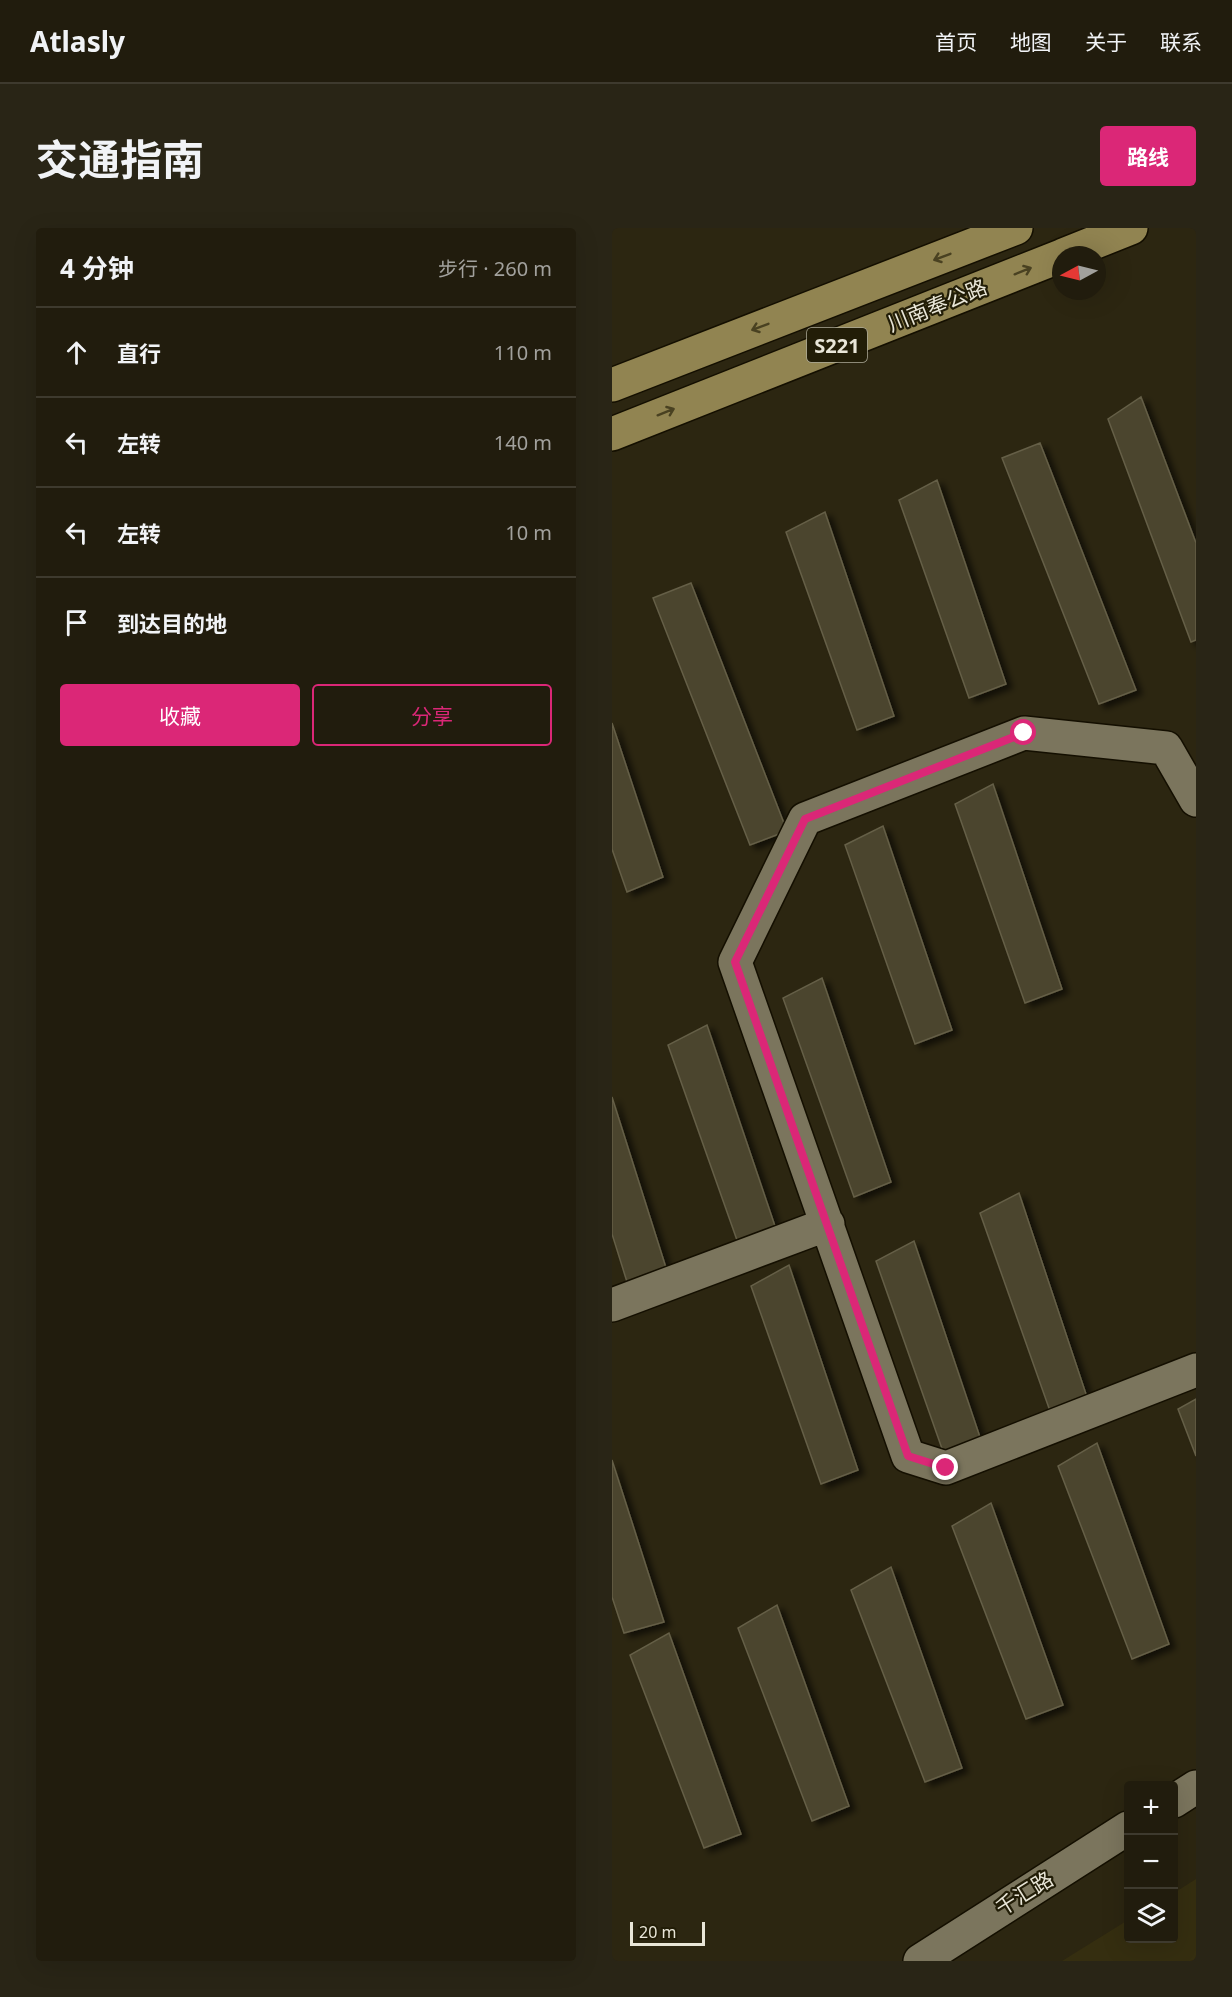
<!DOCTYPE html>
<html lang="zh">
<meta charset="utf-8">
<style>
:root{--surface:#211c0d;--page:#292516;--text:#f1f3f6;--muted:#a2a19d;--line:#3e3a2e;--accent:#db2777}
body{margin:0;font-family:"Noto Sans","Noto Sans SC",sans-serif;background:var(--page);color:var(--text)}
.controls{position:absolute;right:18px;bottom:18px;display:grid;overflow:hidden;border-radius:6px;box-shadow:0 6px 24px #0002}
.controls button{width:54px;height:54px;display:grid;place-items:center;padding:0;border:0;border-bottom:2px solid var(--line);background:var(--surface);color:var(--text);font:30px sans-serif}
.compass{position:absolute;left:440px;top:18px;width:54px;height:54px;border-radius:50%;background:var(--surface);box-shadow:0 6px 24px #0002;rotate:263deg}
.scale{position:absolute;left:18px;bottom:15px;width:75px;box-sizing:border-box;padding-left:6px;border:3px solid #e9e6d8;border-top:0;font-size:16px;line-height:21px;white-space:nowrap;color:#e9e6d8;-webkit-text-stroke:4px #221d07;paint-order:stroke}
.stop{position:absolute;width:18px;height:18px;margin:-14px;border:4px solid #db2777;border-radius:50%;background:#fff}
.stop.end{background:#db2777;border-color:#fff;box-shadow:0 2px 6px #0008}
.list{margin:0;padding:0;list-style:none}
h2{display:flex;justify-content:space-between;align-items:center;height:78px;margin:0;padding:0 24px;font-size:26px}
h2 small{font-size:20px;font-weight:400;color:var(--muted)}
.list li{display:grid;grid-template-columns:39px 1fr auto;gap:18px;align-items:center;box-sizing:border-box;height:90px;padding:0 24px;border-top:2px solid var(--line)}
.list b{display:block;font-size:22px;white-space:nowrap}
.list em{font-size:20px;font-style:normal;color:var(--muted)}
.actions{display:flex;gap:12px;padding:18px 24px}
.actions a{flex:1;padding:14px 0;border:2px solid var(--accent);border-radius:6px;text-align:center;font-size:21px;color:var(--accent)}
.actions .main{background:var(--accent);color:#fff}
.icon{flex:none;width:33px;height:33px;fill:none;stroke:currentColor;stroke-width:2;stroke-linecap:round;stroke-linejoin:round}
.map{position:relative;flex:none;width:584px;height:1733px;overflow:hidden;border-radius:6px}
header{display:flex;align-items:center;gap:36px;box-sizing:border-box;height:84px;padding:0 30px;background:var(--surface);border-bottom:2px solid var(--line)}
header strong{font-size:28px}
nav{display:flex;gap:33px;margin-inline-start:auto;font-size:21px}
.intro{display:flex;align-items:center;justify-content:space-between;box-sizing:border-box;height:144px;padding:0 36px}
h1{margin:0;font-size:42px}
.button{padding:15px 27px;border-radius:6px;background:var(--accent);color:#fff;font-size:21px;font-weight:700}
main{display:flex;gap:36px;padding:0 36px}
aside{flex:1;background:var(--surface);border-radius:6px;box-shadow:0 6px 24px #0002}
.map>svg:first-child{display:block}
.built{fill:#352e10}
.building{fill:#4b452e;stroke:#655f47;stroke-width:1.5;filter:url(#shadow)}
.lines{fill:none;stroke-linecap:round;stroke-linejoin:round}
.minor-casing{stroke:#140f00;stroke-width:36}
.major-casing{stroke:#140f00;stroke-width:36}
.minor{stroke:#7b755d;stroke-width:33}
.major{stroke:#918451;stroke-width:33}
.oneway{stroke:#494121}
.route{stroke:#db2777;stroke-width:8}
.labels{text-anchor:middle;dominant-baseline:central;stroke-width:4.5;stroke-linejoin:round;paint-order:stroke}
.shield{fill:#221d07;stroke:#adaa99;stroke-width:1.5}
.shield-label{font-size:20px;font-weight:bold;fill:#e9e6d8}
.street-label{font-size:21px;fill:#e9e6d8;stroke:#221d07}
</style>
<header>
<strong>Atlasly</strong>
<nav><a>首页</a><a>地图</a><a>关于</a><a>联系</a></nav>
</header>
<div class="intro"><h1>交通指南</h1><a class="button">路线</a></div>
<main>
<aside>
<h2>4 分钟<small>步行 · 260 m</small></h2>
<ul class="list">
<li><svg class="icon" aria-label="ahead" viewBox="0 0 24 24"><path d="M12 20V5M6 11l6-6 6 6"/></svg><div><b>直行</b></div><em>110 m</em></li>
<li><svg class="icon" aria-label="left" viewBox="0 0 24 24"><path d="M17 20v-9H6M10 6l-5 5 5 5"/></svg><div><b>左转</b></div><em>140 m</em></li>
<li><svg class="icon" aria-label="left" viewBox="0 0 24 24"><path d="M17 20v-9H6M10 6l-5 5 5 5"/></svg><div><b>左转</b></div><em>10 m</em></li>
<li><svg class="icon" aria-label="arrive" viewBox="0 0 24 24"><path d="M6 21V4h12l-3 4 3 4H6"/></svg><div><b>到达目的地</b></div></li>
</ul>
<div class="actions"><a class="main">收藏</a><a>分享</a></div>
</aside>
<div class="map">
<svg width="584" height="1733" viewBox="0 0 584 1733">
<defs>
<filter id="shadow"><feDropShadow dx="6" dy="4" stdDeviation="3" flood-color="#0009"/></filter>
</defs>
<rect width="100%" height="100%" fill="#2c2611"/>
<path class="built" d="M584 1651V1733H450L516 1692V1710H562V1665Z"/>
<path class="building" d="M529 169 584 315V412L579 414 496 191Z
M428 215 524 462 487 476 390 230Z
M325 252 394 456 357 470 287 272Z
M213 284 282 488 245 502 174 304Z
M79 355 175 603 138 617 41 370Z
M0 495 51 649 15 664 0 621Z
M381 556 450 761 413 775 343 576Z
M271 598 340 802 303 816 233 617Z
M210 750 279 954 242 969 171 770Z
M95 797 164 1001 126 1015 56 817Z
M0 869 56 1046 16 1057 0 1006Z
M407 965 475 1169 438 1183 368 985Z
M302 1013 371 1218 334 1232 264 1033Z
M177 1037 246 1242 209 1256 139 1058Z
M584 1171V1228L566 1181Z
M485 1215 557 1416 520 1431 446 1238Z
M0 1232 52 1394 12 1405 0 1369Z
M379 1275 451 1477 414 1491 340 1298Z
M279 1339 350 1540 313 1554 239 1362Z
M165 1377 237 1578 200 1593 126 1400Z
M57 1405 129 1606 92 1620 18 1427Z"/>
<g class="lines">
<g class="minor-casing">
<path id="minor" d="M584 572 554 520 412 505 193 591 123 734 296 1228 334 1240 584 1142
M0 1077 216 996
M562 1573 584 1559
M308 1733 516 1600"/>
</g>
<g class="major-casing">
<path id="major" d="M451 27 519 0
M0 157 404 0
M0 206 449 28"/>
</g>
<use href="#minor" class="minor"/>
<use href="#major" class="major"/>
</g>
<defs><path id="oneway-shaft" d="M-6 0H5M1.5-3L5.5 0L1.5 3" fill="none" stroke-width="1.6" stroke-linecap="round" stroke-linejoin="round" transform="scale(1.5)"/></defs>
<g class="oneway">
<use href="#oneway-shaft" transform="translate(330 29) rotate(159)"/>
<use href="#oneway-shaft" transform="translate(411 43) rotate(-22)"/>
<use href="#oneway-shaft" transform="translate(148 99) rotate(159)"/>
<use href="#oneway-shaft" transform="translate(54 184) rotate(-22)"/>
</g>
<g class="lines">
<path class="route" d="M334 1240 296 1228 123 734 193 591 412 505"/>
</g>
<g class="labels">
<rect class="shield" x="195" y="100" width="60" height="34" rx="4.5"/>
<g class="shield-label">
<text x="225" y="117">S221</text>
</g>
<g class="street-label">
<text transform="translate(325 77) rotate(-22)">川南奉公路</text>
<text transform="translate(412 1665) rotate(-32)">千汇路</text>
</g>
</g>
</svg>
<div class="controls">
<button>+</button>
<button>−</button>
<button><svg class="icon" aria-label="layers" viewBox="0 0 24 24"><path d="M12 4l9 5-9 5-9-5zM3 14l9 5 9-5"/></svg></button>
</div>
<svg class="compass" viewBox="-18 -18 36 36"><path d="M0-13l5 13h-10z" fill="#e53935"/><path d="M0 13l5-13h-10z" fill="#a2a19d"/></svg>
<div class="scale">20 m</div>
<div class="stop" style="left:412px;top:505px"></div>
<div class="stop end" style="left:334px;top:1240px"></div>
</div>
</main>
